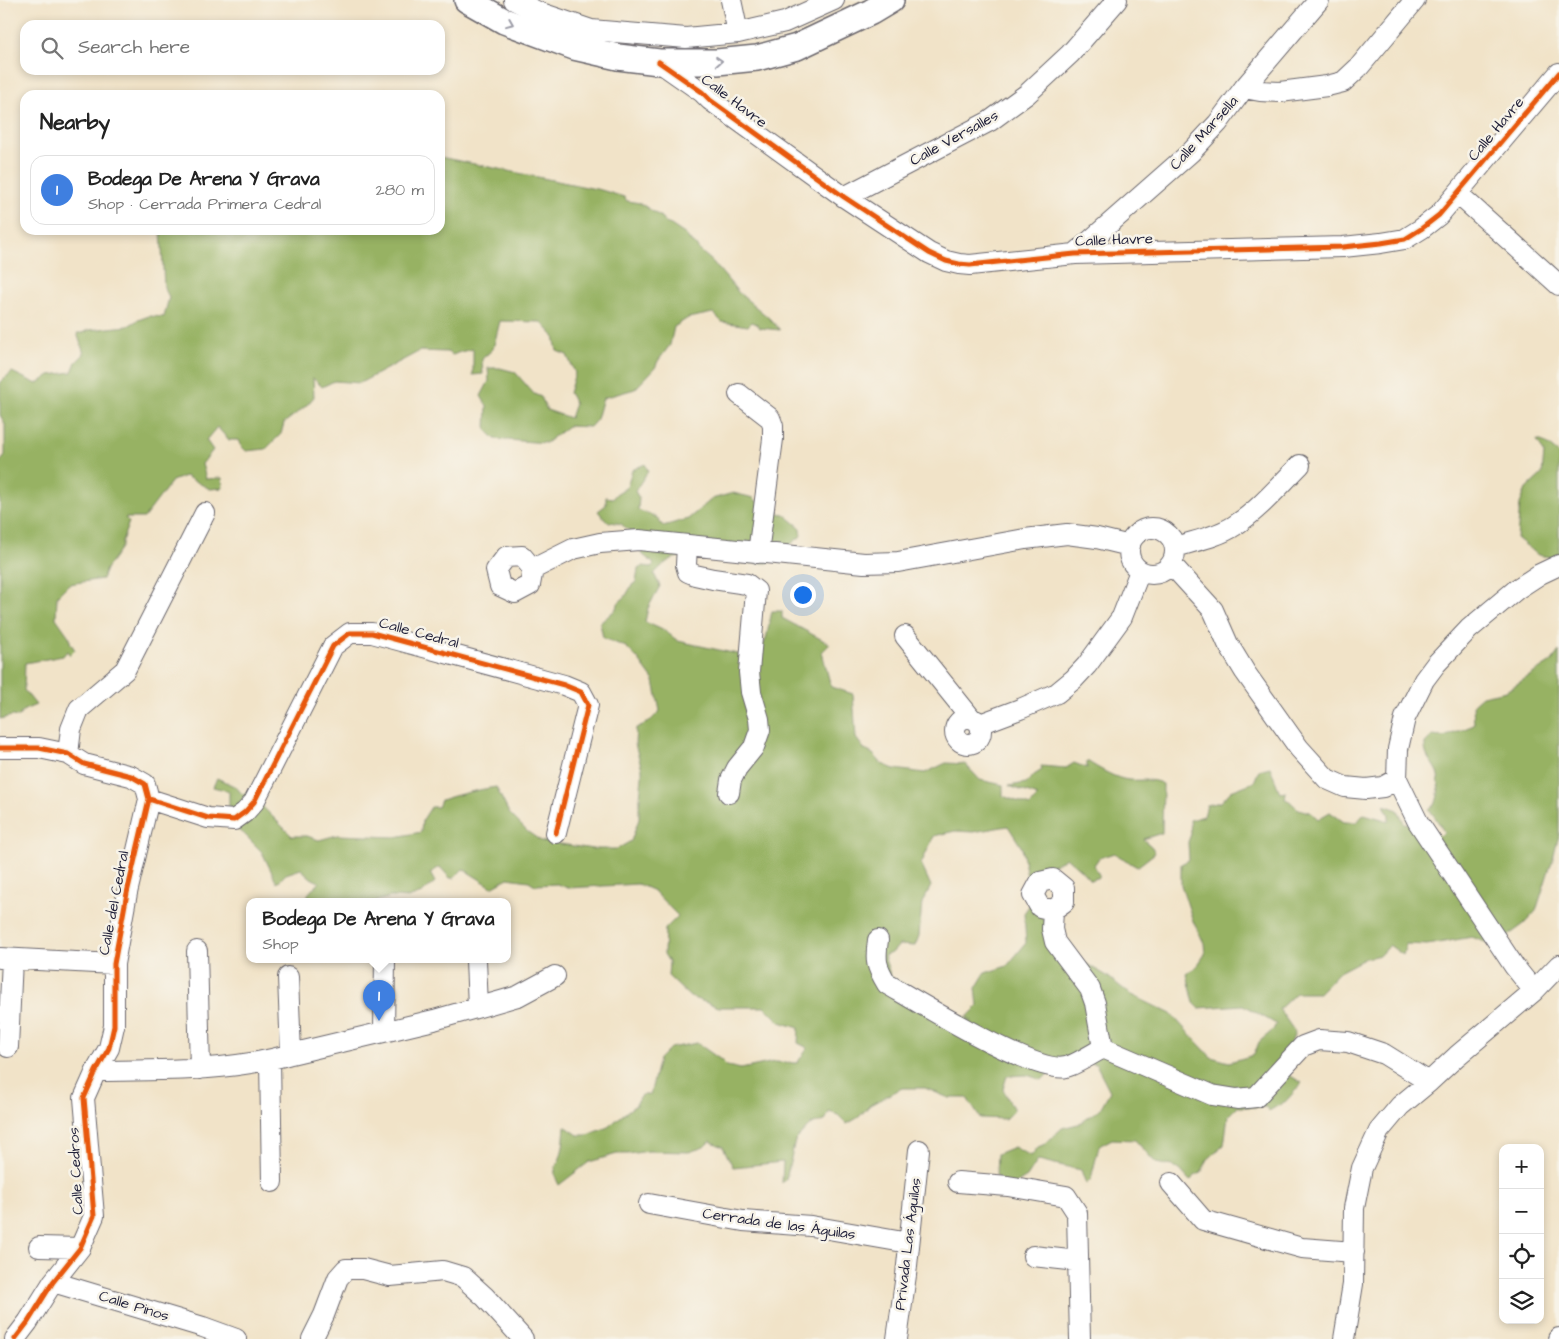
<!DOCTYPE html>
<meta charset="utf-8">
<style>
:root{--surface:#fff;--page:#f2f2f2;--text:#222;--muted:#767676;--line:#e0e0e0;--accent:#b5179e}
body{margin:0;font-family:"Architects Daughter",sans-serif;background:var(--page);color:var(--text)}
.controls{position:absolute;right:15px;bottom:15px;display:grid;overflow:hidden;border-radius:10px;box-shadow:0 2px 8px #0003}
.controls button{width:45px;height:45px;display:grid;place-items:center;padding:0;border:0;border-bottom:1px solid var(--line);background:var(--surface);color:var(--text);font:25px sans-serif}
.you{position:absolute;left:802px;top:594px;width:18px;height:18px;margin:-12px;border:4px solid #fff;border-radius:50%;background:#1a73e8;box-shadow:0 0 0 8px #1a73e833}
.badge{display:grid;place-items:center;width:32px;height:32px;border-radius:50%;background:var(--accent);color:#fff;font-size:16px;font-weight:700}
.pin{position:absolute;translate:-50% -41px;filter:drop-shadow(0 1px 2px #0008)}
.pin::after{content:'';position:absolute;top:26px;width:18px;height:15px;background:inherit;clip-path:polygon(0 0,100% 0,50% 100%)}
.popup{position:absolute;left:246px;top:898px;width:265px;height:65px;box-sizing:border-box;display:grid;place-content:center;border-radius:10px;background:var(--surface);filter:drop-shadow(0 1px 4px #0005);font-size:16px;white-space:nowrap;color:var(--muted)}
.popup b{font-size:19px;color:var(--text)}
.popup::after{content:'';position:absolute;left:50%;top:100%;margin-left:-10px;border:10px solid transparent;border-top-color:var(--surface)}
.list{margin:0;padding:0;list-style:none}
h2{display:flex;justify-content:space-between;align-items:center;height:65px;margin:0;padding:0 20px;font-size:21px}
h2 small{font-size:16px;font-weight:400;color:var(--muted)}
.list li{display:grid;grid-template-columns:32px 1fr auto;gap:15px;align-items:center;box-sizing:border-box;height:70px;margin:0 10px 10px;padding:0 10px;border:1px solid var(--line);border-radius:15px}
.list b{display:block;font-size:19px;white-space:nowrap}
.list p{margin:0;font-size:16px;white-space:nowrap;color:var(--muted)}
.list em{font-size:16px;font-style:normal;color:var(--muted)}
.icon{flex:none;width:28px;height:28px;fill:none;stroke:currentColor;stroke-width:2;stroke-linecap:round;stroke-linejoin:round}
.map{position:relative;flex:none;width:1559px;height:1339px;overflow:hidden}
.search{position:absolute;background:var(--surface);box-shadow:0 2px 8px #0003;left:20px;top:20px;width:425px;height:55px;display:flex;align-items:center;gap:12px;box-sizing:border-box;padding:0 18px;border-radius:15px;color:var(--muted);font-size:19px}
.panel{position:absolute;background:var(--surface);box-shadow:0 2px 8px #0003;left:20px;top:90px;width:425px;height:145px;border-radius:15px}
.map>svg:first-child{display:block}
.forest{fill:#97b264;stroke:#5c6a50}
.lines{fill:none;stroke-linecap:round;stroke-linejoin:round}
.minor-casing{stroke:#6a666c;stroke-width:22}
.major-casing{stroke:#6a666c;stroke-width:28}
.minor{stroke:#fff;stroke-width:20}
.major{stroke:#fff;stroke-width:25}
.cycleway-casing{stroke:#f7f3e8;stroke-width:8}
.cycleway{stroke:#e8590c;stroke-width:5}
.oneway{stroke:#9c9ca7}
.labels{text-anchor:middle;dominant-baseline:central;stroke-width:5;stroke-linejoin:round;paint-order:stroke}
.street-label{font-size:15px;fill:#22223b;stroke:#f7f3e8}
</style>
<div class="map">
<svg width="1559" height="1339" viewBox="0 0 1559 1339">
<rect width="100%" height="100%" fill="#f7f3e8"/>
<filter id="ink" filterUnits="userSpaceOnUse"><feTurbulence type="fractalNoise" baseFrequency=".02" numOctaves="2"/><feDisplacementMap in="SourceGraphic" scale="10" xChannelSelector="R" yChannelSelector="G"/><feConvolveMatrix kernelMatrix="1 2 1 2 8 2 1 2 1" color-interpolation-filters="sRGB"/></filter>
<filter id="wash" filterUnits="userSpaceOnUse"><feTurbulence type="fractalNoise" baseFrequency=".0096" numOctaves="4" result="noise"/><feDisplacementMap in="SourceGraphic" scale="20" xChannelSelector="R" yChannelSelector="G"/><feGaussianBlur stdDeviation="1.12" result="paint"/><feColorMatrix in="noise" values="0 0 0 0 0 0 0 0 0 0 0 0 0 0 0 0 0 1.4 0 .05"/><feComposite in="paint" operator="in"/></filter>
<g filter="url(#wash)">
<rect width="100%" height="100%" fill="#f1e3c8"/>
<path class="forest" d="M440 157 601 190 624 197 627 201 640 203 661 217 666 223 671 225 686 235 692 243 696 245 698 249 712 261 739 293 769 318 780 330 760 328 757 324 752 322 748 326 722 322 713 313 688 318 674 327 670 345 658 361 655 368 635 389 603 398 597 419 590 427 568 426 546 443 495 439 486 430 487 406 481 396 489 381 488 368H500L515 372 534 394 541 397 547 410 570 418 575 403 569 393 575 373 567 355 557 351 554 336 541 322 500 321 493 349 482 359 483 374 473 375V349L460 352 453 355 447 352 420 351 360 383 334 381 322 387 313 378 314 397 306 406 284 423 281 434 266 449 246 451 242 447 239 440H229L217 427 206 440 213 450 202 464 206 479 222 478 223 488 210 489 185 476 172 481 144 518H125L129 522 122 541V546L106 569 102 579 69 584 57 596 56 618 70 638V642L75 650 70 655 67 651 63 656 25 663 24 690 36 705 24 710 18 717 12 716 0 719V462L5 456V424L0 415V382L12 372 37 384 50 375 72 372 76 362 84 354 77 333H83L89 330 128 326 138 320 149 316 164 317 169 297 164 287 161 230H440Z
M1537 440 1544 442 1559 454V560L1555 558 1538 555 1517 538 1520 504 1526 489 1542 474 1544 453Z
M645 464 648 471 635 491 639 498 638 510 656 517 663 526 688 519 712 499 733 493 754 498 765 511 784 514 801 528V536L768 563H739L730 553 700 560 698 555C674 557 671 556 654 574L660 586 648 608 645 622 665 631 678 641 742 655 761 650 766 639 772 611H782V618L830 644 822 652 831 687 853 694 856 738 865 750 873 754 882 764 894 769 925 773 946 763 965 764 980 780 1003 785V796L1030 806 1038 796 1009 786 1026 783 1034 775 1042 770 1041 766 1066 768 1074 763 1087 768V761C1098 768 1116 779 1129 780 1142 781 1152 778 1163 784L1162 833 1143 839 1152 847 1155 853 1137 867 1114 853 1099 858 1094 865 1100 877 1090 880 1081 870 1067 858 1048 867 1034 878 1027 877 1022 848 1008 826 973 832 955 831 934 836 921 864 931 886 922 903 919 936 915 946 899 945 893 952 884 956 891 977 973 1022 967 1017 978 1006 976 988 985 973 1007 966 1026 943 1024 913 1031 903 1068 949 1077 954 1085 963 1107 976 1130 994 1171 1014 1211 1057 1229 1062 1254 1055 1259 1042 1273 1030 1276 1024 1243 1005 1199 1008 1194 1003 1187 974 1197 966 1205 954 1204 943 1193 921 1181 885V864L1189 860 1188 842 1191 834 1190 820 1204 816 1207 805 1221 802 1231 791 1254 782 1259 770 1270 767 1280 793 1286 792 1285 799C1292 801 1293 806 1299 809 1309 813 1309 809 1318 819L1330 812 1344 822H1357L1364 814 1389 821V815L1384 805 1398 810 1404 823 1424 825 1440 836 1444 832C1439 824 1436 817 1429 810 1430 809 1434 806 1435 805 1439 797 1440 780 1437 772 1432 761 1424 758 1425 743L1432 736 1444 737 1474 725 1473 704 1482 696 1506 691 1551 662 1559 651V835L1552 863 1549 870 1536 911 1524 924 1494 946 1472 937 1427 945 1406 944 1403 955 1389 945 1380 955 1366 958 1339 972 1319 993H1296L1279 1009 1295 1032 1289 1049V1075L1302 1083 1286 1101 1269 1111 1266 1107H1237L1228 1116 1224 1145 1208 1159 1201 1173 1195 1176 1190 1181 1180 1170 1172 1166 1156 1163 1135 1140 1112 1139 1099 1146 1091 1179 1086 1184 1081 1170 1038 1160 1027 1177 1006 1190 996 1175 997 1154 1014 1147 1031 1156 1038 1147 1045 1144 1062 1128 1078 1124 1100 1109 1110 1091 1096 1064 1080 1059 1061 1060 1042 1080 1027 1075 1007 1076 1003 1089 1014 1110 1005 1119 980 1118 967 1098H949L925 1088H902L870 1105 859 1117 847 1124 838 1115 829 1112 825 1121 810 1125 795 1141 786 1179 782 1183 783 1162 733 1167 723 1147 710 1141 704 1147 689 1152 649 1151 628 1154H617L589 1162 559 1185C551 1169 556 1170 561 1155 564 1146 564 1135 565 1126L578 1135H588L608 1127 630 1109 636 1105 641 1095H650L659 1059 670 1048 697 1043 721 1060 727 1066 741 1069 774 1062 797 1063 808 1048 798 1043 799 1028 780 1022 765 1007H719L690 997 668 976 669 962 664 954 665 929 678 916 654 891 638 884 568 888 557 884 535 885 529 881 508 878 492 887 463 869 454 878H450L440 867 430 873 435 882 422 893 408 898 391 897 374 902H308V894L319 882 311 878 301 869 286 874 277 883 262 852 243 833 229 824V791L213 787 217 778 236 787 242 794H250L292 836H307L319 840 337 835 396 837 421 832 422 821 431 807H438L441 800C459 794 477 790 496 787L509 813 528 832 541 841 593 849H617L631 841 639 819V808L642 777V769L635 744 636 728 649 722 660 711 654 681 638 659 626 647 603 638 600 623 615 610 619 602 625 597 632 585 636 582 638 569 643 566 651 567 654 564 642 554 632 533 621 524 606 521 598 511 606 505V497L613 498 616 494 627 487 632 470Z"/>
</g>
<g filter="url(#ink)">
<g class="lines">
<g class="minor-casing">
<path id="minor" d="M514 0 538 12 591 30 686 38 738 33 785 22 834 0
M731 0 738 33
M659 62 702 92 710 100 844 197 929 253 946 261 959 264 970 265 1075 254 1343 247 1381 243 1405 239 1421 229 1439 215 1559 73
M1244 88 1260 91 1280 92 1327 86 1343 82 1359 67 1415 0
M1458 194 1559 285
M844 197 990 121 1027 94 1070 54 1117 0
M1075 254 1191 152 1218 123 1244 88 1319 0
M739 394 770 418 773 426V439L758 553
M1129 551a23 23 0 1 1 46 0a23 23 0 1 1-46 0Z
M687 545 686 565 688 572 695 575 713 579 747 584 756 591 749 672 751 692 759 719 760 730 754 747 737 768 731 780 729 793
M1176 547C1194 541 1217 537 1234 526 1259 510 1279 486 1300 465
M522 556 533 569 530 585 515 593 500 586 496 570 506 557Z
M1172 565 1213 610 1228 644 1245 672 1299 748 1327 779 1345 787 1366 789 1383 787 1397 779
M533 569 573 549 600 543 639 540 864 563 898 562 1025 539 1067 534 1097 538 1130 546
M905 636 971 718
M955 731a13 13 0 1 1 26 0a13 13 0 1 1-26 0Z
M980 724 1020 709 1057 693 1074 679 1087 665 1122 617 1140 571
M0 748H39L68 754 84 764 131 776 145 784 149 799 127 893 114 964V1026L109 1048 96 1071 84 1098 94 1216 80 1248 53 1282 28 1322 15 1339
M68 754 71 729 79 709 125 670 205 513
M149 799 208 818 234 820 245 812 254 802 333 646 350 633H372L564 685 581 692 588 705 556 833
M1053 879 1064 888V902L1053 910 1040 907 1033 895 1040 882Z
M1053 910 1052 929 1055 942 1090 989 1095 1003 1103 1048 1212 1095 1237 1099 1256 1097 1303 1046 1319 1040 1348 1042 1384 1054 1429 1082
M878 940C875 961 876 966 887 984 918 1002 1036 1075 1066 1067 1075 1065 1094 1053 1103 1048
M197 951 200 1069
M0 958 114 964
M476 960 478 1007
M288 977 291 1054
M1534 991 1514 966 1418 822 1397 779 1398 749 1405 718 1424 680 1436 664 1469 629 1517 589 1540 574 1559 565
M384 1032 385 960
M8 1047 12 959
M270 1060 272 1182
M96 1071C159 1070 231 1072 291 1054L434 1020 518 996 555 976
M958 1182 1008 1186 1066 1196 1077 1213 1080 1339
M1171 1183 1203 1220 1302 1248 1354 1252
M649 1204 743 1221 811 1226 909 1243
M39 1247 80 1248
M1033 1256 1078 1261
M53 1282 203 1327 236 1339
M312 1339 324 1315 338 1278 346 1269H363L390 1276 443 1271 463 1277 485 1297 523 1339
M897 1339 906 1275 919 1150
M1344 1339 1353 1284 1354 1208 1362 1168 1379 1131 1400 1106 1429 1082 1457 1056 1534 991 1559 965
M1558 1339 1559 1338"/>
</g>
<g class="major-casing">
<path id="major" d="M467 0 504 21 574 47 618 57 659 62H717L757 58 797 47 871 12 891 0"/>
</g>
<use href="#minor" class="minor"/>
<use href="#major" class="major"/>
<g class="cycleway-casing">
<path id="cycleway" d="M659 62 702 92 710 100 844 197 929 253 946 261 959 264 970 265 1075 254 1343 247 1381 243 1405 239 1421 229 1439 215 1559 73
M0 748H39L68 754 84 764 131 776 145 784 149 799 127 893 114 964V1026L109 1048 96 1071 84 1098 94 1216 80 1248 53 1282 28 1322 15 1339
M149 799 208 818 234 820 245 812 254 802 333 646 350 633H372L564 685 581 692 588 705 556 833"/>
</g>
<use href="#cycleway" class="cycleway"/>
</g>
<defs><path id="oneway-chevron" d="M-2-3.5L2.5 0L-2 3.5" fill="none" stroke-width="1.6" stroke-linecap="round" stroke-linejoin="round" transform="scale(1.25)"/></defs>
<g class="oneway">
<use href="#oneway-chevron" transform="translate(510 23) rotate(22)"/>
<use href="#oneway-chevron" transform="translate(719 61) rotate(-4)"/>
</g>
</g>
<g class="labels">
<g class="street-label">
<text transform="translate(734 101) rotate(37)">Calle Havre</text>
<text transform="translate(1496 129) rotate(-50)">Calle Havre</text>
<text transform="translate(1204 133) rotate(-48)">Calle Marsella</text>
<text transform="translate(954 138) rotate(-29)">Calle Versalles</text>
<text transform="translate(1114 240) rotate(-2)">Calle Havre</text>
<text transform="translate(419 633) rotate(15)">Calle Cedral</text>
<text transform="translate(114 903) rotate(-79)">Calle del Cedral</text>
<text transform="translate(76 1171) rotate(-93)">Calle Cedros</text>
<text transform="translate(779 1224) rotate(8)">Cerrada de las Águilas</text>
<text transform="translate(908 1244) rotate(-83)">Privada Las Águilas</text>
<text transform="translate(134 1306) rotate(17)">Calle Pinos</text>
</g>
</g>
</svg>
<div class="controls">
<button>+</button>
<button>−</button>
<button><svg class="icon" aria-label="locate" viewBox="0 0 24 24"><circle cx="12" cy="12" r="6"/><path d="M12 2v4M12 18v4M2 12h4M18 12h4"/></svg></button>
<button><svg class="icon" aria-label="layers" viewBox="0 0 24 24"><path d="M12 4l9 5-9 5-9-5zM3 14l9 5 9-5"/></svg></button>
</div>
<div class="you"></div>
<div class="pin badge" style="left:379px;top:1021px;background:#3f7fe0">1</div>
<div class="popup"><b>Bodega De Arena Y Grava</b>Shop</div>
<div class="search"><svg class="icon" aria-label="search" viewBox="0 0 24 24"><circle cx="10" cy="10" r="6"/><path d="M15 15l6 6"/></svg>Search here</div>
<section class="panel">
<h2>Nearby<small></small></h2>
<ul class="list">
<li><span class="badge" style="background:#3f7fe0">1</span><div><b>Bodega De Arena Y Grava</b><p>Shop · Cerrada Primera Cedral</p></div><em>280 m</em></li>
</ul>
</section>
</div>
